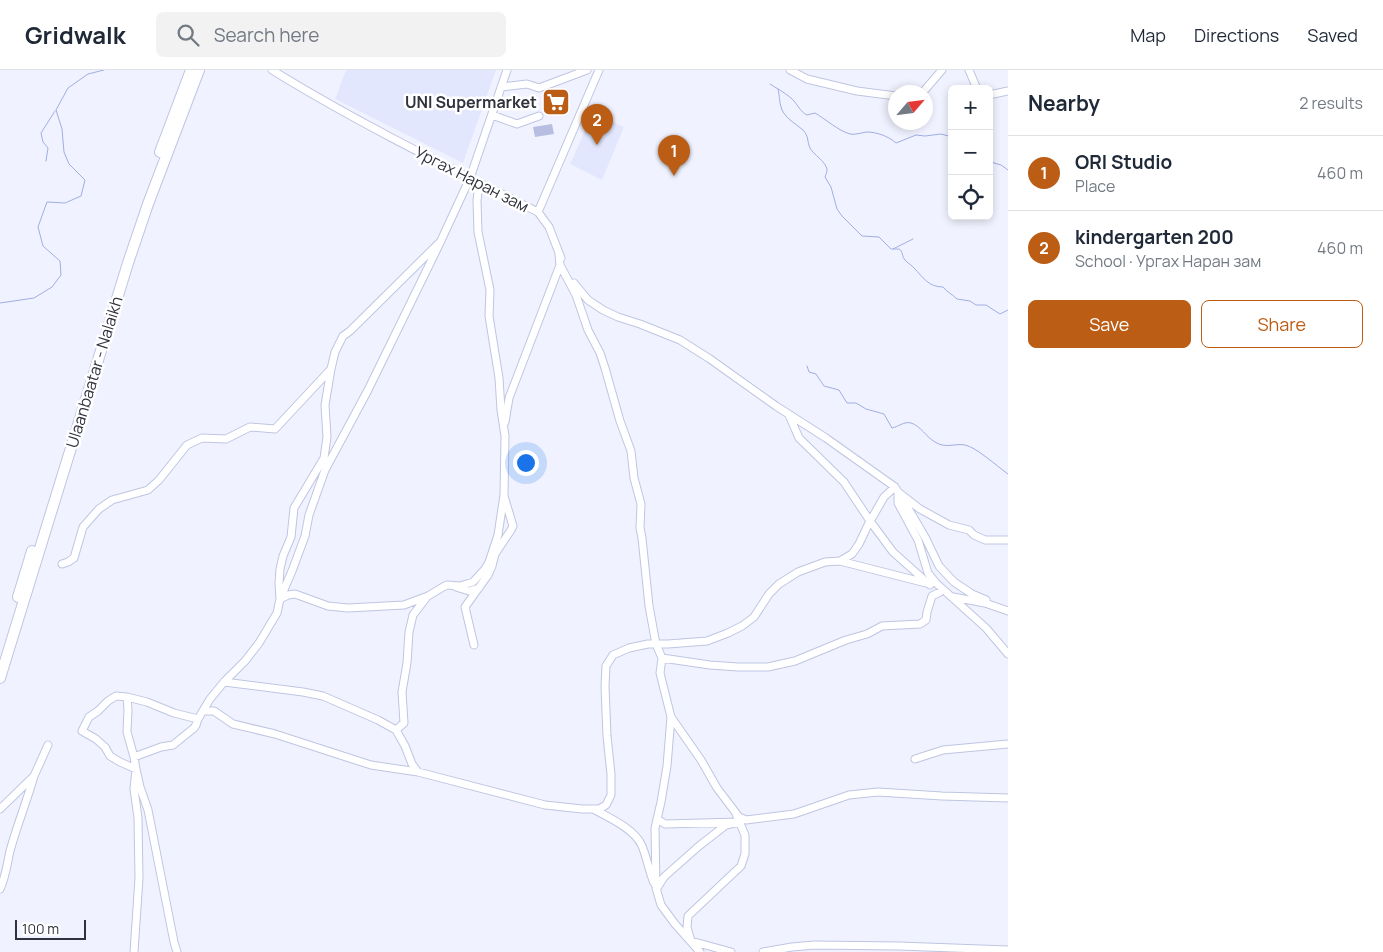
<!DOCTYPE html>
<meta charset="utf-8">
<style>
:root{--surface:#fff;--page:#f2f2f3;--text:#1f2937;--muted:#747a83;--line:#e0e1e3;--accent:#bc5d15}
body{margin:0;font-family:Manrope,sans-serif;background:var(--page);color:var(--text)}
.controls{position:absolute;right:15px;top:15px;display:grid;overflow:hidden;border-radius:8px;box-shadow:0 2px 8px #0003}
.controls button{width:45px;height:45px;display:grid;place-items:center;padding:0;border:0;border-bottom:1px solid var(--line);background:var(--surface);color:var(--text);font:25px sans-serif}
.compass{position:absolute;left:888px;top:15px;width:45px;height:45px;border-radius:50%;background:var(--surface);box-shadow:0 2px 8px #0003;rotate:62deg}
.scale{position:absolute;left:15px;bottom:12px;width:71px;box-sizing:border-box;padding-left:5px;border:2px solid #30323d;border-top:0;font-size:14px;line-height:18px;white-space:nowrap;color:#30323d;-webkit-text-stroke:4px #fff;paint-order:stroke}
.you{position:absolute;left:525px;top:392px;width:18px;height:18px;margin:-12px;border:4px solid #fff;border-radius:50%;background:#1a73e8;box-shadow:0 0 0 8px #1a73e833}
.badge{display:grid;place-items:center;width:32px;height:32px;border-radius:50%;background:var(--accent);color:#fff;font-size:16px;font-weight:700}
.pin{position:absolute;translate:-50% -41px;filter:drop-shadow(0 1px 2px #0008)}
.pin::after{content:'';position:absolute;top:26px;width:18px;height:15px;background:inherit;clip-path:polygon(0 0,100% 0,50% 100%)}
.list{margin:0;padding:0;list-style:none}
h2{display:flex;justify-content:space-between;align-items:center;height:65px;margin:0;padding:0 20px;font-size:21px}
h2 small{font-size:16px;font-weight:400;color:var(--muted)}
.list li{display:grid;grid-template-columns:32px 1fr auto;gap:15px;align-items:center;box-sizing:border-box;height:75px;padding:0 20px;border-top:1px solid var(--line)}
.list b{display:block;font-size:19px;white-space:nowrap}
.list p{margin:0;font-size:16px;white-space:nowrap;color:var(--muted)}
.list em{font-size:16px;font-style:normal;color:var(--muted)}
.actions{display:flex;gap:10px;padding:15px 20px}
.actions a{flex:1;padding:11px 0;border:1px solid var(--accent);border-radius:8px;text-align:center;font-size:18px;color:var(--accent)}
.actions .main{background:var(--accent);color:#fff}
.icon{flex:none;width:28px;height:28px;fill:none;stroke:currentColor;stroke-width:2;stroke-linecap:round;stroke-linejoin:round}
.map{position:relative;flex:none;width:1008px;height:882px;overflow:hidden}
header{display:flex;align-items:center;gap:30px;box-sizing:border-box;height:70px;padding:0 25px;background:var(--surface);border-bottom:1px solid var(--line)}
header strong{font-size:24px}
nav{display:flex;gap:28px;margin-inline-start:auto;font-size:18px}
.search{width:350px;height:45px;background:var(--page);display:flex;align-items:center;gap:12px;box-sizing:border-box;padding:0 18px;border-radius:8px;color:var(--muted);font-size:19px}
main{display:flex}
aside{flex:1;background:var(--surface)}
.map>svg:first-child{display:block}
.built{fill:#e2e7fd}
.green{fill:#b7bee1}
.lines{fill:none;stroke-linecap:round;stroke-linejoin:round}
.stream{stroke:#a1ade2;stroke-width:1}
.minor-casing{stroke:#bfc5e2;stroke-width:9}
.highway-casing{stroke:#bfc5e2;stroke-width:12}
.minor{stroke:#fff;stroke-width:7}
.highway{stroke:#fff;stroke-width:10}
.labels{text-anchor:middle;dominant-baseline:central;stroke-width:5;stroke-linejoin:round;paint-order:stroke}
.poi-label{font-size:16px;font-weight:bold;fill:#30323d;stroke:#fff;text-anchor:end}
.street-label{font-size:16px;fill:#30323d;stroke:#fff}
</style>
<header>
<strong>Gridwalk</strong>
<div class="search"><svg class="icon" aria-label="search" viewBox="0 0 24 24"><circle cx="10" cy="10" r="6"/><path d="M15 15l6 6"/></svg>Search here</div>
<nav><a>Map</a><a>Directions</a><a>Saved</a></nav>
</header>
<main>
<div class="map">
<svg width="1008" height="882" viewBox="0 0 1008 882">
<rect width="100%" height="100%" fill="#f0f3ff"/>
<path class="built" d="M346 0H496L463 93 335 29Z
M593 43 624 57 602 110 570 94Z"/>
<path class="green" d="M552 54 554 64 535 67 533 57Z"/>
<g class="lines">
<path class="stream" d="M770 14C776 18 784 22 791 28 797 33 800 42 807 45L815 43C827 50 837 60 850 64 855 65 861 63 866 62 877 62 888 66 896 73L916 65 925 66 941 64 952 67
M778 19C780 27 779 34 783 42 788 50 796 54 803 60 809 66 807 72 810 78 814 85 825 91 827 99 827 103 826 104 825 107L831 117 837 139 842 146 862 166 879 167 891 179C892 179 899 179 899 179 903 181 902 187 905 190 907 193 912 195 914 198 923 207 928 217 943 217 947 222 952 224 957 229L970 231 976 235H986L1000 244 1008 240
M989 87 994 93 1001 95 1008 100
M46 91 48 78 43 72 41 63 55 41
M893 179 913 169
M0 233 34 228 52 217 61 205 60 191 43 176 38 157 47 132 65 133 81 126 85 110 69 94 64 82 62 59 56 40 68 18 88 4 104 0
M807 296 809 302 816 304 824 316 839 320 847 333H856L866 339 884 344 892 358C898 357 904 351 911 353 921 356 926 367 935 372 946 379 954 373 965 375 976 377 998 397 1008 404"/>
<g class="minor-casing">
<path id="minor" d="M272 0C358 53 448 97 538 142L599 0
M790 0 807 9 857 21 896 26
M969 0 977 19
M501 17 527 14 539 18 587 0
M923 22 942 0
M989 25 1008 21
M492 45 517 54 539 46
M538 142 549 157 561 188
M559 185 560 195 576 225 588 260 600 283 605 298 620 351 631 381 634 408 641 434 640 458 642 468 649 536 656 574 662 588 660 603 671 647 667 696 661 732 655 758 656 818 661 835 675 854 700 882
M574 213 588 230 603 240 618 247 640 254 680 270 710 289 776 336 826 368 895 417 898 422 920 439 949 455 969 460 974 465 985 470H1008
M331 299 325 335 327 367 324 388 294 438 291 467 283 486 280 499 279 513 280 529 288 525 295 524 328 536 348 538 404 535 428 526 443 517 447 515 460 516 473 512 485 499 489 492 498 465 504 425 505 366 501 340 499 308 489 246 490 220 478 162 477 131 479 112
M789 345 799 368 844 412 870 451 893 482 930 515
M505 352 509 328 560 195
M898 422V433L918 470 928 503 936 513 986 558 1008 584
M901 426 925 467 939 496 954 512 972 524 986 530
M840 491 926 513
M62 494 68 492 74 488 83 457 99 439 112 430 148 420 159 410 187 375 202 368 226 369 250 357 275 359 331 299 335 282 343 266 350 261 439 173
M456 517 469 521 479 518
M953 527 985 533 1008 541
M474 575 465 537 488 505 492 496 495 484 511 460 513 456 504 426
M662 588 710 595 738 597H768L795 591 846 570 867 564 882 556 920 554 926 550 927 542 932 526 940 522
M224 612 303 622 323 626 378 650 396 660 405 676 412 694 418 702 545 735 582 739H599L606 735 611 725V704L607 666 605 616 606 596 613 585 629 578 648 574H668L707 571 728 563 742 556 754 547 769 524 779 514 798 502 825 492 840 491 852 484 859 474 868 455 884 427 895 417
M127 627 128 640 127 662 134 687 136 699 140 717 148 740 174 872 177 882
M203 641H214L233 654 275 664 371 695 418 702
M671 647 701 690 717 718 739 747 746 750 794 744 849 725 878 722 942 726 1008 728
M396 660 404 653 402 622 407 593 409 562 413 545 426 528
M134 687 161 677 173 675 194 658 196 655 198 649 210 629 224 612 245 591 259 573 277 543 280 529 292 501 305 466 309 445 325 400 368 320 438 177 470 108 507 0
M915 689 943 680 1008 674
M0 739 34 706 48 675
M593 739C608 747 635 759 642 776 647 788 649 801 654 813
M657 818 664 807 699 776 726 755 739 752 665 754 657 749
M0 819C6 806 7 794 10 781 17 755 27 731 34 706
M134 882 139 808 138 748 134 719 136 699 120 692 110 686 105 677 96 669 82 661 89 647 98 641 108 631 116 626 127 627 147 632 174 643 198 649
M731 882 691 871 687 857 688 846 741 796 745 784V765L736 744
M763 882 792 877 814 875 899 876 1008 880"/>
</g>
<g class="highway-casing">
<path id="highway" d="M160 82 191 0
M18 527 32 481
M0 608 128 193 148 134 199 0"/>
</g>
<use href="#minor" class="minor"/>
<use href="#highway" class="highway"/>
</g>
<defs>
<g id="supermarket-square" transform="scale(1.4375)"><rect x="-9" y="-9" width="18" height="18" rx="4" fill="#bc5d15" stroke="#fff"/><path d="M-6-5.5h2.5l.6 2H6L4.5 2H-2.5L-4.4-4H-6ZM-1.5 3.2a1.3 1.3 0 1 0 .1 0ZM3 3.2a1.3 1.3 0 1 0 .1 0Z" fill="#fff"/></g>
</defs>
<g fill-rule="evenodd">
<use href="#supermarket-square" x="556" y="32"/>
</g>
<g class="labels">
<g class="poi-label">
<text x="537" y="32">UNI Supermarket</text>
</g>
<g class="street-label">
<text transform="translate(472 109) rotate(27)">Ургах Наран зам</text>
<text transform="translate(94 302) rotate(-73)">Ulaanbaatar - Nalaikh</text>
</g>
</g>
</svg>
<div class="controls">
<button>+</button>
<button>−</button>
<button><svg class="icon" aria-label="locate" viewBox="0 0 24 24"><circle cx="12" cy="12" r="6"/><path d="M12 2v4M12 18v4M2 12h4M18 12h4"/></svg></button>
</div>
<svg class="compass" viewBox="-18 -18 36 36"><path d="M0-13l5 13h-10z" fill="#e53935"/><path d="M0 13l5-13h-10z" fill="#747a83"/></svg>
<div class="scale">100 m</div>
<div class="you"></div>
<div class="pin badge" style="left:674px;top:106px">1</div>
<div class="pin badge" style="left:597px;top:75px">2</div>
</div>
<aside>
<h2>Nearby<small>2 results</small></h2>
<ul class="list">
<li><span class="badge">1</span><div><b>ORI Studio</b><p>Place</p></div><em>460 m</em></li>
<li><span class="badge">2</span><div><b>kindergarten 200</b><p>School · Ургах Наран зам</p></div><em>460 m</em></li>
</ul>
<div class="actions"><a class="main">Save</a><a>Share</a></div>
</aside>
</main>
